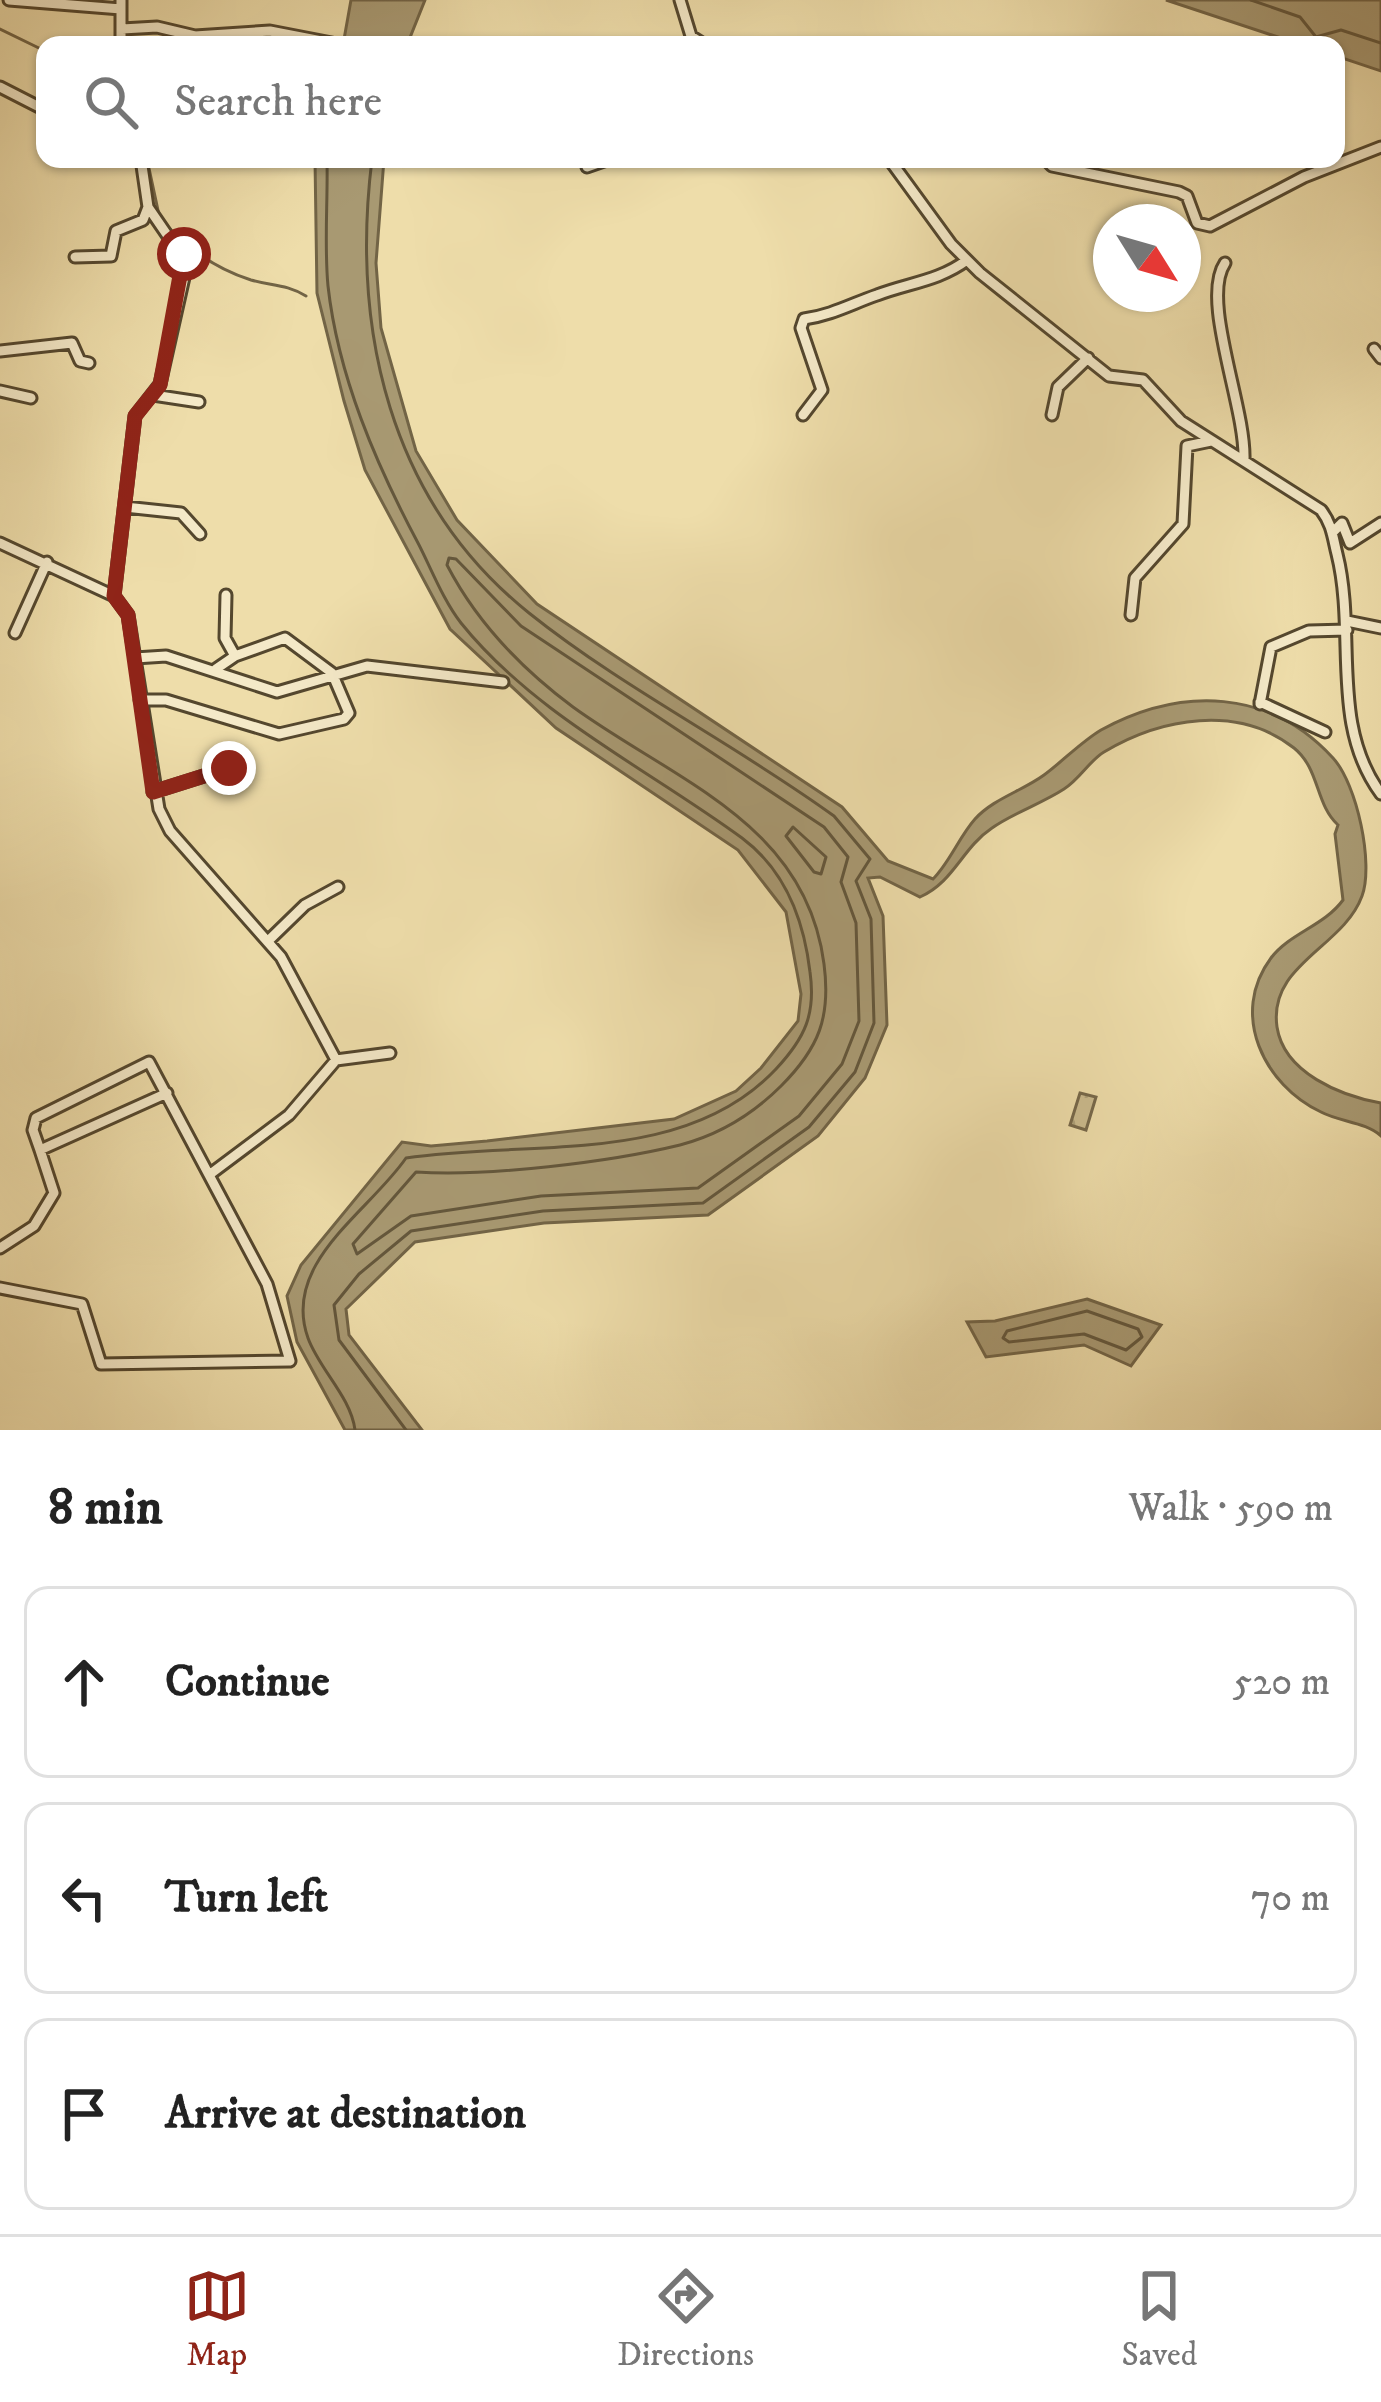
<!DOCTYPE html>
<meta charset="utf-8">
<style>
:root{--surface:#fff;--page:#f6f6f6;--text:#222;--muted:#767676;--line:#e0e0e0;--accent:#8f2418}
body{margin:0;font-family:"IM FELL DW Pica",serif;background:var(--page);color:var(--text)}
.compass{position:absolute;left:1093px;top:204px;width:108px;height:108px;border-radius:50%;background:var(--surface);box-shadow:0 3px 9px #0004;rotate:127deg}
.stop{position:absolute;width:36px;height:36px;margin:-27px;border:9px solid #8f2418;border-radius:50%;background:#fff}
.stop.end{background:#8f2418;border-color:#fff;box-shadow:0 3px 12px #0008}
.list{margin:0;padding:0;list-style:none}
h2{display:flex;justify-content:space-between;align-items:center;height:156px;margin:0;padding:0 48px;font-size:51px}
h2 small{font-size:39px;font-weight:400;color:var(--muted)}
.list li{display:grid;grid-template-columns:78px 1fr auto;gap:36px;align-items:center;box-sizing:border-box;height:192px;margin:0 24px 24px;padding:0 24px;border:3px solid var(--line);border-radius:24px}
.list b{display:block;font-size:45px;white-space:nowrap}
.list em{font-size:39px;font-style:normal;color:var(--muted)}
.icon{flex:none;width:66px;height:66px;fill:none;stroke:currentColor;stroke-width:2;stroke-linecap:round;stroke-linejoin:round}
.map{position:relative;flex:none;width:1381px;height:1430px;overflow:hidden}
.search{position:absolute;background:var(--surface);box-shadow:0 3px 9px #0004;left:36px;right:36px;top:36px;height:132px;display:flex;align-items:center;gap:30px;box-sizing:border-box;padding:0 42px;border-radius:24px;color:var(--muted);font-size:45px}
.sheet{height:804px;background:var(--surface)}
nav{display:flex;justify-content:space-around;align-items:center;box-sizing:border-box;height:168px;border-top:3px solid var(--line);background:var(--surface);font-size:33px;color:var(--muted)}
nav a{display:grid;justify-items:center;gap:6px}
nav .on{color:var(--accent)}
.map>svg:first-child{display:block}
.park{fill:url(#park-crowns);stroke:#76684a;stroke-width:3}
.water{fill:#a89972;stroke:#726446;stroke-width:3}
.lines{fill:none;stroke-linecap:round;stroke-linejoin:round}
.shore{stroke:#64573c;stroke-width:3}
.stream{stroke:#726446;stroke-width:3}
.street-casing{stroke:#54472e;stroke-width:15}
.street{stroke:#f4e9c8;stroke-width:9}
.route{stroke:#8f2418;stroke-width:15}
</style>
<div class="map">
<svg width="1381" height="1430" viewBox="0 0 1381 1430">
<defs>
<pattern id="park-crowns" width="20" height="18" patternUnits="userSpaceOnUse" patternTransform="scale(3)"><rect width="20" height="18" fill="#cbbb8e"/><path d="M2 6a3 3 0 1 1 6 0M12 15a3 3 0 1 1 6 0" fill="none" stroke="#aea079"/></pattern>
</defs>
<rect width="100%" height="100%" fill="#eda"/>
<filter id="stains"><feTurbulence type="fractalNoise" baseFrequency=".00167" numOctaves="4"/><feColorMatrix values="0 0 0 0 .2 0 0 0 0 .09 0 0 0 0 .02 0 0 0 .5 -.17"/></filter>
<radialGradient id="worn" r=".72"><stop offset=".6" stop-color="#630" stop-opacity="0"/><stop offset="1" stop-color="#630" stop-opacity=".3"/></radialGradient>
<path class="park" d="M1080 1093 1096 1097 1086 1130 1070 1125Z"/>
<path class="water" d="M351 0H425L407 45H343Z
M1166 0H1381V71L1336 56V45H1302Z
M315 159H384L376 263 381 328 416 451 457 520 537 604 842 807 888 861 933 879C950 862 959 837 975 819 993 799 1022 791 1044 775 1063 761 1081 742 1101 730 1182 686 1270 689 1333 758 1357 784 1374 864 1362 896 1343 948 1268 964 1277 1027 1284 1073 1341 1096 1381 1103V1136C1366 1122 1340 1122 1321 1112 1264 1085 1229 1014 1271 958 1290 933 1324 926 1343 900L1335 834 1338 825C1315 804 1320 769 1294 748 1238 704 1161 718 1104 752 1089 761 1080 779 1064 789 1041 804 1013 813 992 828 962 848 954 882 920 897L880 877 868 878 883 916 887 1025 865 1078 818 1136 708 1215 544 1223 415 1242 346 1309 349 1335 422 1430H345L297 1342 287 1296 301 1265 402 1142 431 1146 487 1141 674 1119 736 1091 761 1068 798 1021 801 994 786 912 738 850 556 728 450 629 365 470 344 401 317 293Z
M1087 1299 1161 1325 1131 1366 1084 1345 986 1357 967 1322 995 1321Z"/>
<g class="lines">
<path class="shore" d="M1251 0 1300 17 1316 37 1341 30 1381 43
M327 159C328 201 324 244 328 286 338 376 376 464 418 543 431 568 443 600 461 623 535 715 648 769 742 838 785 870 804 921 810 972 816 1014 805 1038 776 1069 683 1168 527 1139 406 1158 369 1212 281 1263 308 1338 319 1369 351 1397 355 1430
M372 159C351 329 389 501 529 613 624 689 735 744 834 816L870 859 856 881 871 919 874 1023 855 1072 809 1127 703 1203 543 1211 411 1231 359 1274 334 1305 339 1340 406 1430
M449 558 456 559 521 626 824 827 848 857 841 882 856 923 859 1021 842 1064 799 1116 698 1188 541 1196 411 1216 357 1254 353 1244 416 1172C487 1177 610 1162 680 1145 718 1135 753 1114 781 1086 819 1048 831 1017 824 964 806 823 675 781 573 707 522 669 476 621 447 565Z
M793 827 826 857 821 874 814 872 786 836Z
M1087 1311 1138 1329 1142 1337 1126 1350 1084 1334 1009 1342 1003 1338 1007 1331Z"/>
<path class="stream" d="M0 29 45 51
M147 159 159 215
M164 223C189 250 216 269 251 280 272 286 286 284 306 296"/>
<g class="street-casing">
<path id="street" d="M9 0 121 9
M121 0V45
M680 0 691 36 705 45
M122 29 157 27 195 36 270 31 332 43
M0 87 45 110
M889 159 951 244 980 273 1109 376 1143 380 1181 421 1321 510C1332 524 1333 538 1337 554 1357 634 1329 724 1381 794
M1045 159 1052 166 1179 192 1187 196 1197 223 1210 226 1304 177 1381 147
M587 167 610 159
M75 257 111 256 116 231 143 220 148 207
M1225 263C1200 300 1246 407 1244 460
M1374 349 1381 358
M0 351 72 343 80 361 89 363
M0 391 31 398
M153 395 199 402
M803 415 822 390 801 328 804 319C832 315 851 304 877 295 908 283 939 281 967 260
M1052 415 1058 387 1088 358
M125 507 181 513 200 534
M1332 533 1342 523 1350 543 1381 523
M0 543 114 596 128 615 159 809 170 831 281 957 336 1060 289 1115 209 1175 267 1284 290 1361 101 1364 82 1304 0 1288
M226 595 225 638 235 656
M114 596 135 416 160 384 187 264 148 207 141 159
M1131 615 1135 578 1183 524 1187 446 1211 441
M1347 621 1381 628
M15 633 47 562
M135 658 166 656 277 692 367 666 503 682
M140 700H166L279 734 344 719 349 713 332 673 285 638 235 656 216 669
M1260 702 1325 732
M1260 704 1271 647 1309 631 1347 630
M153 792 229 768
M268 941 305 905 338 887
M336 1060 390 1053
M40 1150 33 1130 36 1118 149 1062 209 1175
M0 1248 34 1226 54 1193 40 1150 167 1093"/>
</g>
<use href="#street" class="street"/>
</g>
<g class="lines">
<path class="route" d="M184 254 160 385 135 416 114 596 128 615 153 792 229 768"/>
</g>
<rect width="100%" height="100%" filter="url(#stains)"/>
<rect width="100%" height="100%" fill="url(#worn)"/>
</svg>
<svg class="compass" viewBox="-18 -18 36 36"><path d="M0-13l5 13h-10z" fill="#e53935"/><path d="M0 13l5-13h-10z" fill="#767676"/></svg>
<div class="stop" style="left:184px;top:254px"></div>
<div class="stop end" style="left:229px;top:768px"></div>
<div class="search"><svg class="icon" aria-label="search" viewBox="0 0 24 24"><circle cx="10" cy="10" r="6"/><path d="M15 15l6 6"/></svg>Search here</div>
</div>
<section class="sheet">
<h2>8 min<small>Walk · 590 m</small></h2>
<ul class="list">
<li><svg class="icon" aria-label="ahead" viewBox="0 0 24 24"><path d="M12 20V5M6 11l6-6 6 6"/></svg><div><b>Continue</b></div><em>520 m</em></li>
<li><svg class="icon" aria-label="left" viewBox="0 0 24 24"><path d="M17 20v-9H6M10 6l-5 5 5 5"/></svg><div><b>Turn left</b></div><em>70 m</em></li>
<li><svg class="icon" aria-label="arrive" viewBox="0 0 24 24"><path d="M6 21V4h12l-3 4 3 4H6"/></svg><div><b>Arrive at destination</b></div></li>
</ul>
</section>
<nav>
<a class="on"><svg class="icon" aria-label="map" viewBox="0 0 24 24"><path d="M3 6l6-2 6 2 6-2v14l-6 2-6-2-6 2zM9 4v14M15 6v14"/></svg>Map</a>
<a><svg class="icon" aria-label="directions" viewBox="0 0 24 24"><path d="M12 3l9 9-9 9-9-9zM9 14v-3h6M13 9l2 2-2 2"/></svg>Directions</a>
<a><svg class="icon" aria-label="saved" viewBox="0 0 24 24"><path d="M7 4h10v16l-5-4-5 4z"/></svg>Saved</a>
</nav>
